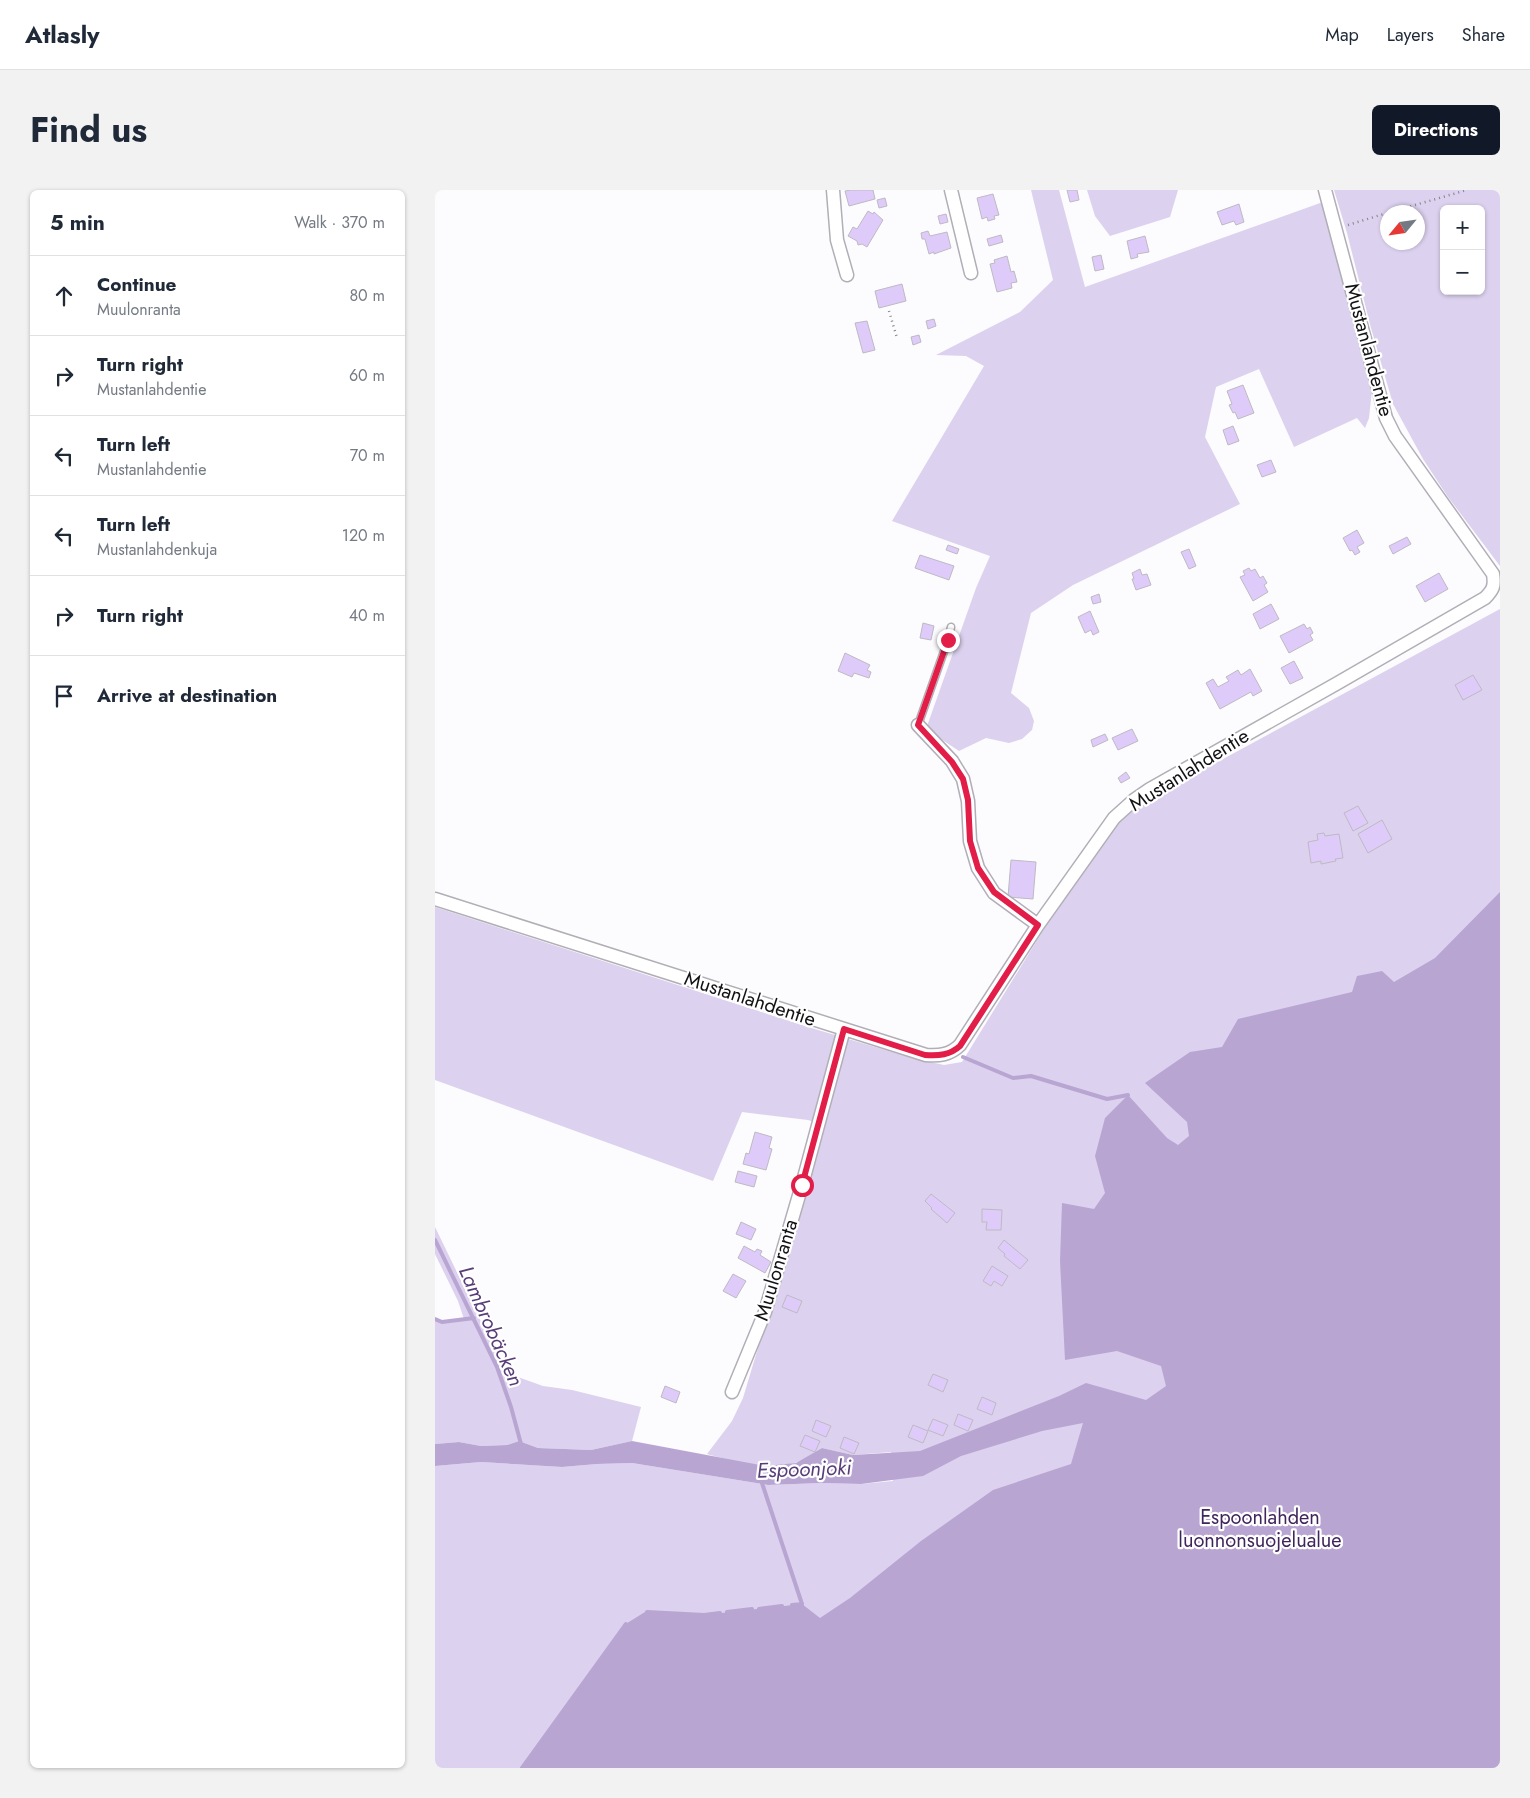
<!DOCTYPE html>
<meta charset="utf-8">
<style>
:root{--surface:#fff;--page:#f2f2f3;--text:#1f2937;--muted:#747a83;--line:#e0e1e3;--accent:#111827}
body{margin:0;font-family:Jost,sans-serif;background:var(--page);color:var(--text)}
.controls{position:absolute;right:15px;top:15px;display:grid;overflow:hidden;border-radius:8px;box-shadow:0 1px 4px #0004}
.controls button{width:45px;height:45px;display:grid;place-items:center;padding:0;border:0;border-bottom:1px solid var(--line);background:var(--surface);color:var(--text);font:25px sans-serif}
.compass{position:absolute;left:945px;top:15px;width:45px;height:45px;border-radius:50%;background:var(--surface);box-shadow:0 1px 4px #0004;rotate:241deg}
.stop{position:absolute;width:15px;height:15px;margin:-11px;border:4px solid #e11d48;border-radius:50%;background:#fff}
.stop.end{background:#e11d48;border-color:#fff;box-shadow:0 1px 5px #0008}
.list{margin:0;padding:0;list-style:none}
h2{display:flex;justify-content:space-between;align-items:center;height:65px;margin:0;padding:0 20px;font-size:21px}
h2 small{font-size:16px;font-weight:400;color:var(--muted)}
.list li{display:grid;grid-template-columns:32px 1fr auto;gap:15px;align-items:center;box-sizing:border-box;height:80px;padding:0 20px;border-top:1px solid var(--line)}
.list b{display:block;font-size:19px;white-space:nowrap}
.list p{margin:0;font-size:16px;white-space:nowrap;color:var(--muted)}
.list em{font-size:16px;font-style:normal;color:var(--muted)}
.icon{flex:none;width:28px;height:28px;fill:none;stroke:currentColor;stroke-width:2;stroke-linecap:round;stroke-linejoin:round}
.map{position:relative;flex:none;width:1065px;height:1578px;overflow:hidden;border-radius:8px}
header{display:flex;align-items:center;gap:30px;box-sizing:border-box;height:70px;padding:0 25px;background:var(--surface);border-bottom:1px solid var(--line)}
header strong{font-size:24px}
nav{display:flex;gap:28px;margin-inline-start:auto;font-size:18px}
.intro{display:flex;align-items:center;justify-content:space-between;box-sizing:border-box;height:120px;padding:0 30px}
h1{margin:0;font-size:35px}
.button{padding:12px 22px;border-radius:8px;background:var(--accent);color:#fff;font-size:18px;font-weight:700}
main{display:flex;gap:30px;padding:0 30px}
aside{flex:1;background:var(--surface);border-radius:8px;box-shadow:0 1px 4px #0004}
.map>svg:first-child{display:block}
.green{fill:#dcd1ee;fill-rule:evenodd}
.water{fill:#b8a5d2}
.lines{fill:none;stroke-linecap:round;stroke-linejoin:round}
.stream{stroke:#b8a5d2;stroke-width:4}
.building{fill:#dfcbfa;stroke:#bdbac2}
.lane-casing{stroke:#b1aeb6;stroke-width:9}
.street-casing{stroke:#b1aeb6;stroke-width:15}
.path{stroke:#858487;stroke-width:2.5;stroke-dasharray:1 4;stroke-linecap:butt}
.lane{stroke:#fff;stroke-width:6}
.street{stroke:#fff;stroke-width:12}
.route{stroke:#e11d48;stroke-width:6}
.labels{text-anchor:middle;dominant-baseline:central;stroke-width:4.5;stroke-linejoin:round;paint-order:stroke}
.street-label{font-size:20px;fill:#121114;stroke:#fff}
.park-label{font-size:20px;fill:#40255d;stroke:#fff}
.water-label{font-size:21px;font-style:italic;fill:#583d78;stroke:#fff}
</style>
<header>
<strong>Atlasly</strong>
<nav><a>Map</a><a>Layers</a><a>Share</a></nav>
</header>
<div class="intro"><h1>Find us</h1><a class="button">Directions</a></div>
<main>
<aside>
<h2>5 min<small>Walk · 370 m</small></h2>
<ul class="list">
<li><svg class="icon" aria-label="ahead" viewBox="0 0 24 24"><path d="M12 20V5M6 11l6-6 6 6"/></svg><div><b>Continue</b><p>Muulonranta</p></div><em>80 m</em></li>
<li><svg class="icon" aria-label="right" viewBox="0 0 24 24"><path d="M7 20v-9h11M14 6l5 5-5 5"/></svg><div><b>Turn right</b><p>Mustanlahdentie</p></div><em>60 m</em></li>
<li><svg class="icon" aria-label="left" viewBox="0 0 24 24"><path d="M17 20v-9H6M10 6l-5 5 5 5"/></svg><div><b>Turn left</b><p>Mustanlahdentie</p></div><em>70 m</em></li>
<li><svg class="icon" aria-label="left" viewBox="0 0 24 24"><path d="M17 20v-9H6M10 6l-5 5 5 5"/></svg><div><b>Turn left</b><p>Mustanlahdenkuja</p></div><em>120 m</em></li>
<li><svg class="icon" aria-label="right" viewBox="0 0 24 24"><path d="M7 20v-9h11M14 6l5 5-5 5"/></svg><div><b>Turn right</b></div><em>40 m</em></li>
<li><svg class="icon" aria-label="arrive" viewBox="0 0 24 24"><path d="M6 21V4h12l-3 4 3 4H6"/></svg><div><b>Arrive at destination</b></div></li>
</ul>
</aside>
<div class="map">
<svg width="1065" height="1578" viewBox="0 0 1065 1578">
<rect width="100%" height="100%" fill="#fcfbfe"/>
<path class="green" d="M596 0H624L650 97 888 12 937 200 934 228 930 238 922 228 859 257 824 179 781 197 770 247 805 314 638 395 596 423 576 503 594 518 599 531 597 540 587 549 574 553 551 548 524 561 491 539 541 398 555 366 457 331 549 176 531 166 501 165 585 122 618 90Z
M652 0H743L735 27 675 46 660 26Z
M899 0H1065V376L1013 307 988 269 958 214 936 138 912 43ZM1009 19H1046V101H1009ZM952 22H982V52H952Z
M1065 419V1578H0V1276L46 1272 127 1277 162 1274 197 1273 333 1295 386 1293 426 1294 458 1291 456 1262 418 1265 387 1258C379 1263 369 1270 360 1273 331 1280 300 1272 272 1264L297 1231 308 1208 369 1005 388 935 373 930 307 922 278 991 0 890V717L373 837 477 868 509 875 527 872 614 731 683 632 717 605 788 569Z
M0 1037 66 1173 80 1186 108 1196 137 1200 206 1217 197 1251 156 1260 103 1258 84 1251 72 1255 46 1256 24 1252 0 1254V1129L7 1132 29 1129 23 1111 0 1064Z"/>
<path class="water" d="M1065 702V1578H87L189 1435 210 1422 269 1425 367 1414 385 1428 415 1408 486 1351 558 1300 636 1274 648 1233 607 1241 526 1266 488 1286 426 1294 386 1293 333 1295 197 1273 162 1274 127 1277 46 1272 0 1276V1254L24 1252 46 1256 72 1255 84 1251 103 1258 156 1260 197 1251 331 1276 361 1273 387 1258 418 1265 485 1261 624 1206 651 1193 711 1210 731 1196 726 1176 682 1161 630 1170 625 1071 627 1013 659 1019 670 1003 660 966 670 928 693 905 732 948 743 955 754 946 752 932 710 893 755 862 787 857 803 829 917 802 922 786 947 781 959 792 1000 768Z"/>
<g class="lines">
<path class="stream" d="M528 867 578 888 596 886 672 909 693 905
M0 1050 62 1177 76 1217 86 1254
M0 1129 7 1132 39 1128
M326 1290 367 1414 357 1415
M324 1419 347 1416
M212 1422 269 1425 285 1423
M292 1422 317 1419
M87 1578 191 1434"/>
</g>
<path class="building" d="M416 0H438L440 9 414 16 410 1Z
M632 0H642L644 10 635 12Z
M558 4 564 25 559 26 560 29 553 31 552 27 547 29 542 8Z
M450 8 452 16 444 18 442 10Z
M804 14 809 32 801 35 799 31 787 35 782 22Z
M433 21 438 24 439 22 448 30 432 57 427 54 423 55 422 51 413 46 418 37 422 39Z
M511 24 513 32 505 34 503 26Z
M493 41 495 46 512 42 516 58 499 64V62L494 64 490 49H487L486 43Z
M566 45 568 52 554 56 552 49Z
M710 46 714 62 702 64 703 67 696 69 692 51Z
M666 65 669 79 660 81 657 67Z
M572 66 576 82 579 81 582 92 576 93 577 98 562 102 555 74 560 73 559 70Z
M467 94 471 111 444 118 440 101Z
M499 129 501 136 493 139 491 131Z
M432 131 440 160 428 163 420 133Z
M484 145 486 152 478 155 476 147Z
M808 195 819 223 803 229 800 222 798 223 794 215 797 214 792 201Z
M798 236 804 251 793 255 788 240Z
M836 270 841 282 827 287 822 275Z
M922 340 929 353 922 357 925 362 920 365 917 360 915 361 908 348Z
M972 347 976 354 958 364 954 356Z
M513 355 524 359 522 364 511 360Z
M754 359 761 376 754 379 746 362Z
M485 365 519 376 514 390 480 378Z
M814 378 816 381 820 379 825 388 828 386 832 393 829 395 833 402 818 411 805 387 810 385 808 381Z
M705 379 707 385 712 384 716 395 701 400 697 389H699L697 383Z
M1004 383 1013 399 990 412 981 396Z
M664 404 666 412 658 414 656 407Z
M836 414 844 429 825 439 818 424Z
M655 421 664 442 658 445 656 440 650 443 643 427Z
M488 433 499 436 496 450 485 448Z
M869 434 872 439 875 437 878 443 875 445 878 450 854 463 845 446Z
M410 463 435 475 432 480 436 482 434 488 419 483 417 487 403 481Z
M859 471 868 488 855 494 846 478Z
M815 479 827 501 818 506 816 502 814 503 785 519 771 493 778 489 783 497 794 491 791 487 803 480 806 485Z
M1038 485 1047 500 1028 510 1020 495Z
M697 539 703 551 683 560 677 548Z
M670 544 673 550 658 557 656 550Z
M691 582 695 588 686 593 683 588Z
M923 616 933 633 918 641 909 623Z
M947 630 957 649 933 663 923 644Z
M889 643 890 646 904 644 908 668 900 669 901 671 886 674V671L876 673 873 652 883 650 882 644Z
M576 670 601 672 598 709 573 707Z
M320 942 337 947 334 958 337 959 331 980 308 974 311 963 314 964Z
M303 981 322 986 319 997 300 992Z
M496 1004 520 1023 512 1033 496 1019 497 1018 490 1011Z
M547 1019 567 1020 566 1040H551L552 1032H547Z
M306 1032 321 1039 316 1050 301 1044Z
M569 1050 593 1070 585 1079 569 1066 570 1064 563 1058Z
M309 1056 320 1062 322 1059 327 1061 325 1065 336 1072 330 1083 303 1068Z
M557 1076 573 1086 567 1096 559 1091 556 1096 548 1091Z
M298 1084 311 1091 301 1108 288 1101Z
M352 1105 367 1111 362 1123 347 1117Z
M498 1184 513 1190 508 1202 493 1195Z
M230 1196 245 1202 241 1213 226 1207Z
M547 1207 561 1213 557 1225 542 1219Z
M523 1224 538 1230 533 1241 519 1235Z
M498 1229 513 1235 508 1246 493 1240Z
M381 1230 396 1236 391 1247 377 1241Z
M478 1235 493 1241 488 1253 473 1247Z
M370 1245 385 1251 380 1262 365 1256Z
M409 1247 424 1253 419 1264 405 1258Z"/>
<g class="lines">
<g class="lane-casing">
<path id="lane" d="M483 535 513 450 516 437"/>
</g>
<g class="street-casing">
<path id="street" d="M398 0 402 50 412 85
M516 0 536 83
M483 535 517 571 528 589 533 611 535 651 543 678 559 703 603 735
M0 709 491 865C504 866 515 865 525 855L603 735 679 628 699 610 715 599 901 494 1050 408C1058 400 1060 396 1058 384L960 246 951 228 890 0
M297 1202 330 1122 367 995 409 839"/>
</g>
<path class="path" d="M956 22 1032 0
M913 35 952 23
M454 121 462 148"/>
<use href="#lane" class="lane"/>
<use href="#street" class="street"/>
</g>
<g class="lines">
<path class="route" d="M367 995 409 839 490 865C504 866 515 865 525 856L603 735 559 702 543 678 535 651 533 610 528 589 517 572 483 535 513 450"/>
</g>
<g class="labels">
<g class="street-label">
<text transform="translate(934 160) rotate(75)">Mustanlahdentie</text>
<text transform="translate(754 580) rotate(-32)">Mustanlahdentie</text>
<text transform="translate(315 809) rotate(18)">Mustanlahdentie</text>
<text transform="translate(341 1080) rotate(-73)">Muulonranta</text>
</g>
<g class="park-label">
<text x="825" y="1327">Espoonlahden<tspan x="825" dy="23">luonnonsuojelualue</tspan></text>
</g>
<g class="water-label">
<text transform="translate(56 1136) rotate(66)">Lambrobäcken</text>
<text transform="translate(369 1279) rotate(-2)">Espoonjoki</text>
</g>
</g>
</svg>
<div class="controls">
<button>+</button>
<button>−</button>
</div>
<svg class="compass" viewBox="-18 -18 36 36"><path d="M0-13l5 13h-10z" fill="#e53935"/><path d="M0 13l5-13h-10z" fill="#747a83"/></svg>
<div class="stop" style="left:367px;top:995px"></div>
<div class="stop end" style="left:513px;top:450px"></div>
</div>
</main>
